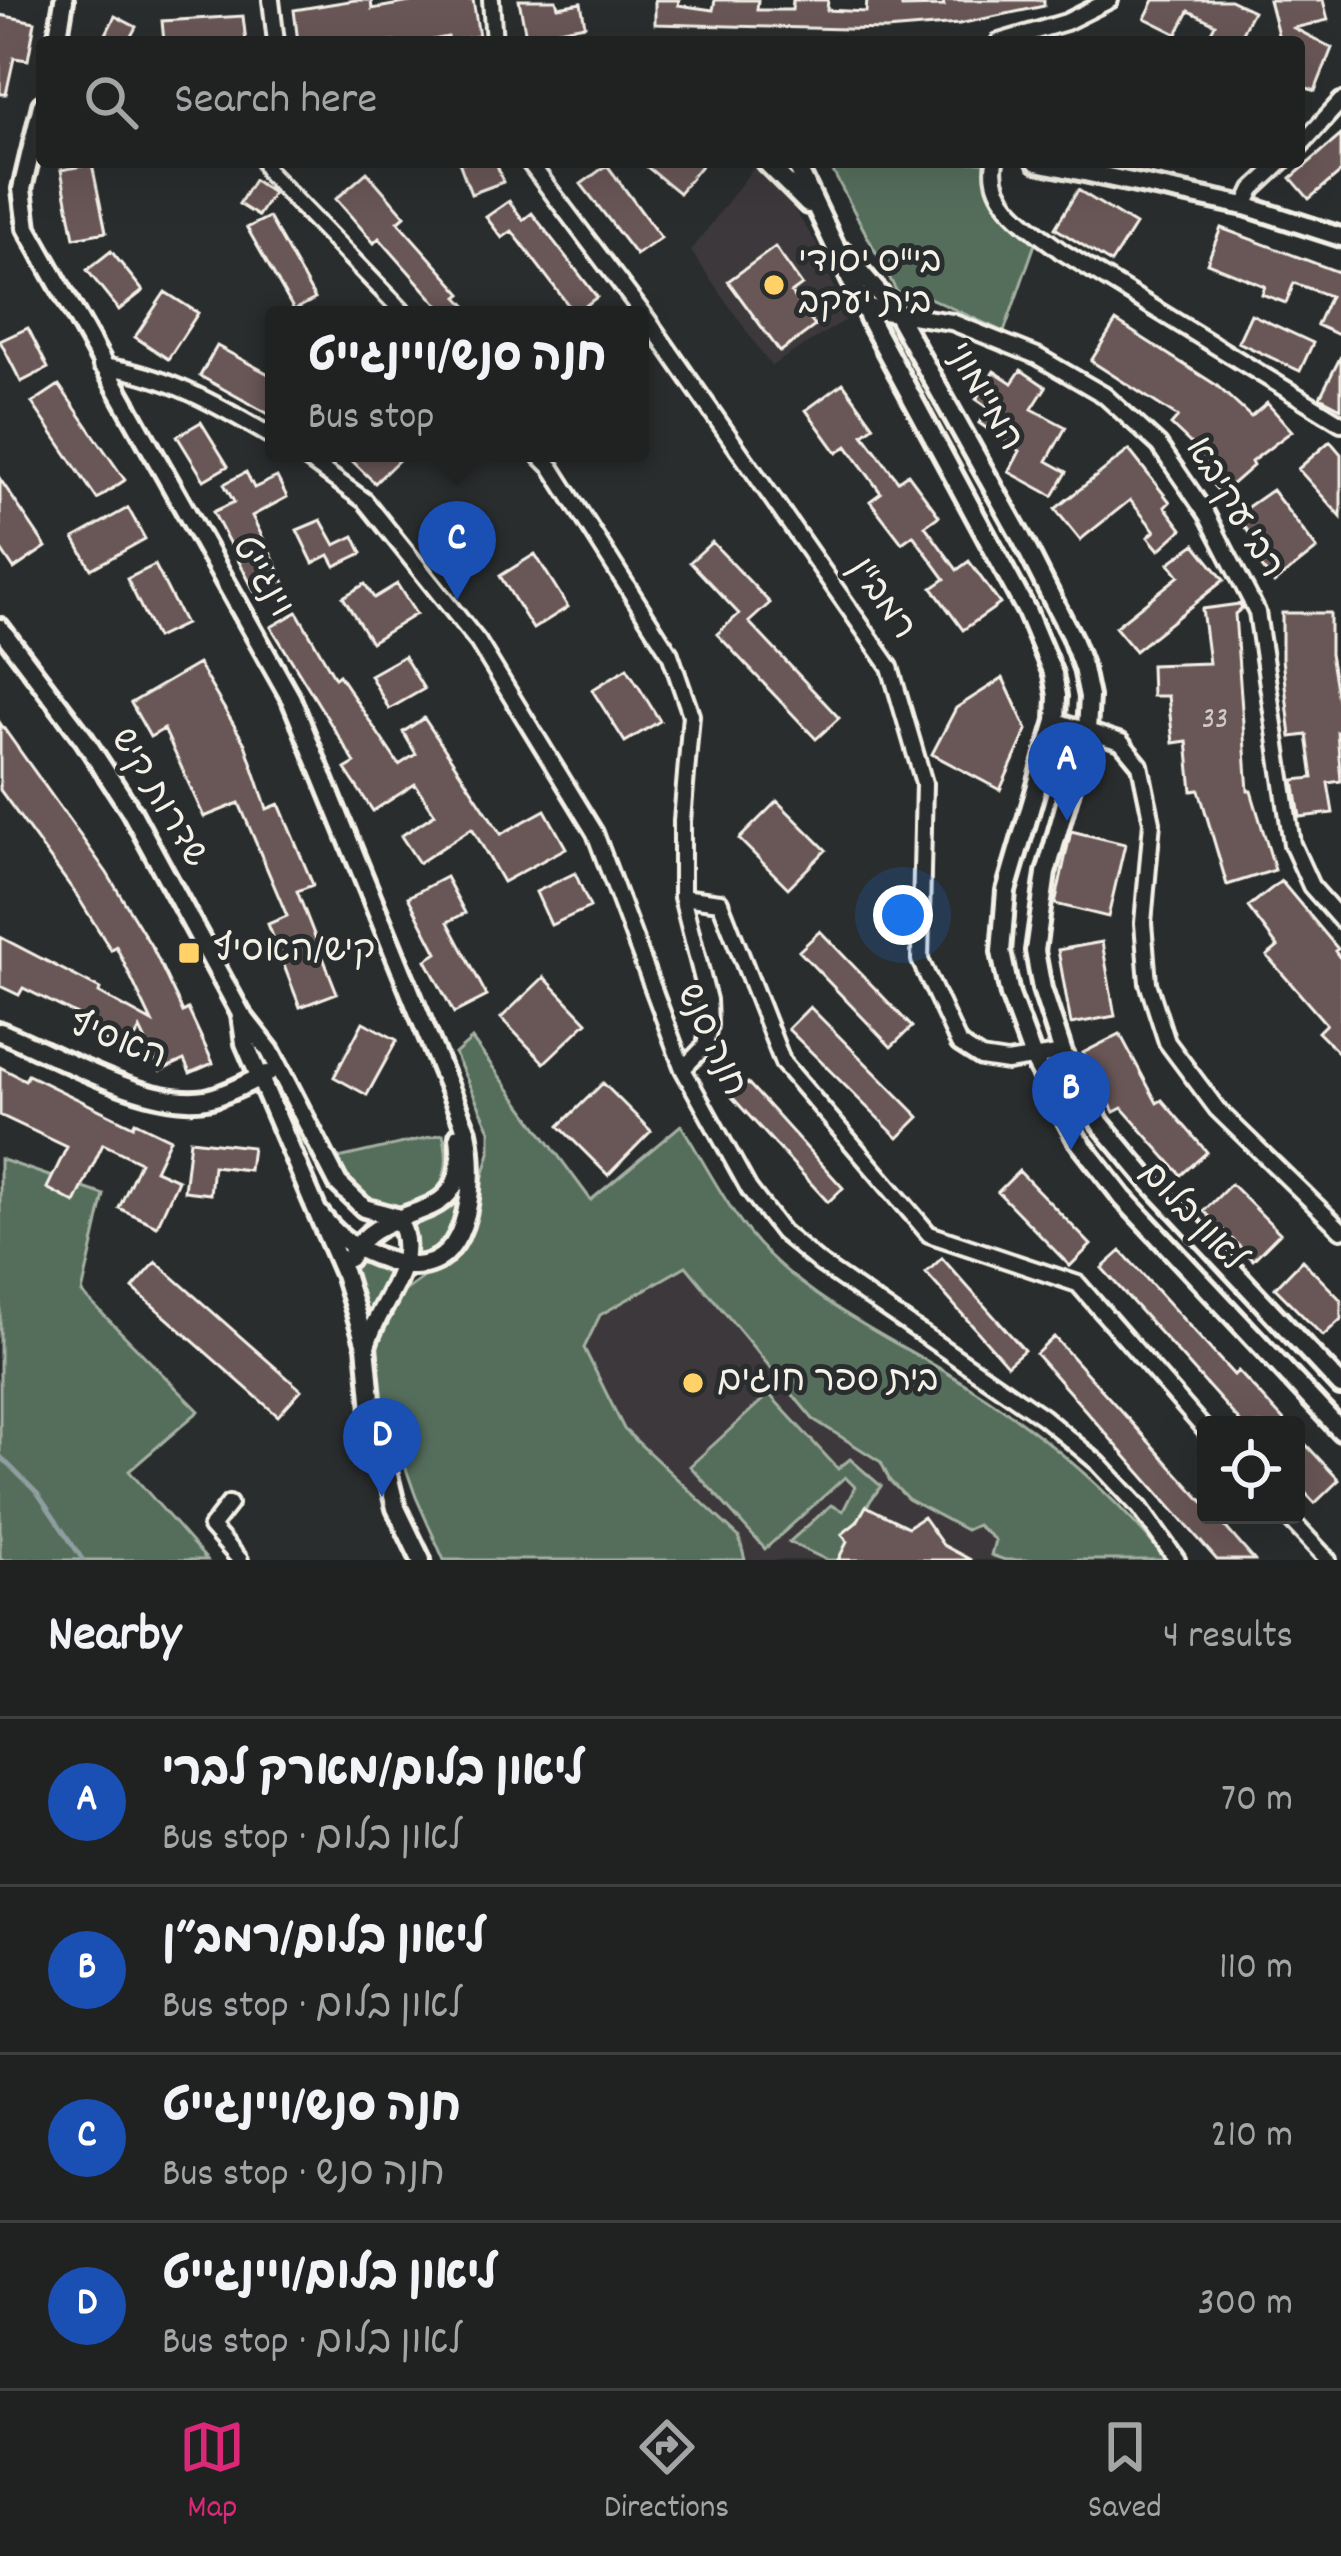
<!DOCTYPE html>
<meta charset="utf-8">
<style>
:root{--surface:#202222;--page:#2d2f2f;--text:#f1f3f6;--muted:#a2a4a5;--line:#3d3f40;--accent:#db2777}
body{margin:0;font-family:Dekko,"Playpen Sans Hebrew",sans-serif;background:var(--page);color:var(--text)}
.controls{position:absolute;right:36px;bottom:36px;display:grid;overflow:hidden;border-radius:12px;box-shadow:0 12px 48px #0002}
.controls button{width:108px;height:108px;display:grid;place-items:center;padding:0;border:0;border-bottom:3px solid var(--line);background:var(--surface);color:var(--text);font:60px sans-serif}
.you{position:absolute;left:903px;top:915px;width:42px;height:42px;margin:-30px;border:9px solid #fff;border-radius:50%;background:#1a73e8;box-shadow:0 0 0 18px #1a73e833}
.badge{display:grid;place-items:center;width:78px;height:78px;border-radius:50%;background:var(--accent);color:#fff;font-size:39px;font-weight:700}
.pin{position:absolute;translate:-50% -99px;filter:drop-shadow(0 3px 6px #0008)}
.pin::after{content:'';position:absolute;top:63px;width:42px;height:36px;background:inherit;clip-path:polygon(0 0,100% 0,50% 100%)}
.popup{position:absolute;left:265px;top:306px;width:384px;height:156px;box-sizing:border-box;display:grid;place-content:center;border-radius:12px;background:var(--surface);filter:drop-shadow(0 3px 9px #0005);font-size:39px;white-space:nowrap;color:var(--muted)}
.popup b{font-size:45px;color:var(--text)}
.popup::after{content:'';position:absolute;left:50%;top:100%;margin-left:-24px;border:24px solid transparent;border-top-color:var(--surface)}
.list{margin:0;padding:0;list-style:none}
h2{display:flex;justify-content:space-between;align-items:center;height:156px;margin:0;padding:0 48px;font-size:51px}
h2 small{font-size:39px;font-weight:400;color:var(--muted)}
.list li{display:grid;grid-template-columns:78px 1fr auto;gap:36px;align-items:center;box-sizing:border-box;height:168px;padding:0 48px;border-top:3px solid var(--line)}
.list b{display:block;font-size:45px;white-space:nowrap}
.list p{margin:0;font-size:39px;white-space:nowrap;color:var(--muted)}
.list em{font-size:39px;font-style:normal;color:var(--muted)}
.icon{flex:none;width:66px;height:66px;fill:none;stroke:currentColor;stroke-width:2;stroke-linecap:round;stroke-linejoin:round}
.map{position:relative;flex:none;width:1341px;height:1560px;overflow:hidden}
.search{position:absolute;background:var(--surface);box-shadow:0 12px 48px #0002;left:36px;right:36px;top:36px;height:132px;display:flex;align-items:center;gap:30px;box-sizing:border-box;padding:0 42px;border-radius:12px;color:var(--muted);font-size:45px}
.sheet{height:828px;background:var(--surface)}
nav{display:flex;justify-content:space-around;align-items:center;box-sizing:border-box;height:168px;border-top:3px solid var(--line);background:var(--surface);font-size:33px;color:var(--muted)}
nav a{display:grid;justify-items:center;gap:6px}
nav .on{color:var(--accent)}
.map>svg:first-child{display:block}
.built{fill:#3d393a}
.green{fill:#546e5c;stroke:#a4b0a2;stroke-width:3}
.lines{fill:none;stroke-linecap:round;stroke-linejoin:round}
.stream{stroke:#8f9ea0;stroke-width:4.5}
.building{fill:#695656;stroke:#f4f1e8;stroke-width:3}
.minor-casing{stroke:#f4f1e8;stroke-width:22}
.tertiary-casing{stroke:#f4f1e8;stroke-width:26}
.minor{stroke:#2a2d2e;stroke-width:14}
.tertiary{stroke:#2a2d2e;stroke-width:16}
.poi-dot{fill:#ffd166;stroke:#2a2d2e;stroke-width:4.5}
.labels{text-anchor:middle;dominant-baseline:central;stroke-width:10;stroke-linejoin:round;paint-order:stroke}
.number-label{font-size:30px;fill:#d1cac4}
.poi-label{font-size:36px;fill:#f4f1e8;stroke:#2a2d2e;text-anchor:start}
.street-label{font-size:36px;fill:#f4f1e8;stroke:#2a2d2e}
</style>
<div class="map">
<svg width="1341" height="1560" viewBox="0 0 1341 1560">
<rect width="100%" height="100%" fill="#2a2d2e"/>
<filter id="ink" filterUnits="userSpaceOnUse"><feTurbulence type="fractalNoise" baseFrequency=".00833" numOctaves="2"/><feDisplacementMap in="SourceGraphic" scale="24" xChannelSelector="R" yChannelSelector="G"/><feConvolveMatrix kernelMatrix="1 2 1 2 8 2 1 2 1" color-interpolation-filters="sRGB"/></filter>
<g filter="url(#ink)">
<path class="built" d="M757 163 776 183 817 244 847 319 771 366 691 251Z
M686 1265 813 1419 940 1497 990 1534 1014 1560H745L739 1537 624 1429 584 1348 600 1315Z"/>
<path class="green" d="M828 162H987C980 200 1010 219 1036 241L1004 332 923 295 899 296Z
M472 1039 591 1200 681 1125C708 1168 732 1219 768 1254 820 1305 883 1335 944 1371 1028 1421 1105 1484 1167 1560H1005L991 1555 995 1540 977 1525 966 1530 908 1499 890 1481 881 1462 813 1419 686 1266 600 1315 584 1348 624 1429 739 1537 745 1560H444L416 1497 375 1381 369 1348 387 1304 450 1258 474 1206 490 1153V1130L455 1054Z
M443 1134C465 1219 370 1234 334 1159Z
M0 1159 104 1195 82 1293 199 1411 129 1471 207 1560H0Z
M456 1191 463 1196C454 1228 447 1254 411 1260L413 1237 406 1220C430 1216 441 1211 456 1191Z
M358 1256 396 1268 365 1328 350 1276Z
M769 1394 838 1469 850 1459 881 1486C864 1508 850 1532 843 1560H827L789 1542 831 1505 843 1511 855 1487 845 1477 765 1549 690 1466Z"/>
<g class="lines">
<path class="stream" d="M0 1456 38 1494 83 1560"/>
</g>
<path class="building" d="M355 0H371L372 9 421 0H473L479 36 449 41 448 37 422 42H298L294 10Z
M519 0H556L558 7 581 3 585 25 526 36Z
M655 0H679L678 5 713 10 715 0H758L757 10H792L793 0H828L827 10 866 12 867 0H901L902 7 944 6 943 0H1044V6L959 24 886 30 655 24Z
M1154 0H1230L1253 11 1237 42H1206L1215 24 1189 11 1177 34 1145 18Z
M1269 0H1323L1328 20 1294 28 1332 48 1315 91 1299 85V42H1280Z
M0 15 35 22 28 60 14 58 6 94H0Z
M115 16 136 27 128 42H102Z
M243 16 246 42H164L162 21Z
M1341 135V172L1309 199 1291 178Z
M459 162H496L503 182 471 194Z
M641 162H704L679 193Z
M92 164 106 232 74 238 61 170Z
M607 165 661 238 636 255 581 184Z
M367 172 405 216 398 222 462 294 458 297 475 315H447L379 238 374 243 336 199Z
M254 180 273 193 258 216 239 204Z
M1078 190 1135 225 1111 263 1055 228Z
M509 201 523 220 532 213 597 297 575 314 512 231 502 238 486 217Z
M269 217 315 299 294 310 247 228Z
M1221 228 1341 273V336L1317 325 1330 296 1294 283 1286 303 1262 294 1265 286 1207 263Z
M775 247 802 285 791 293 815 326 780 352 728 281Z
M111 251 143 291 119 310 87 270Z
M165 292 198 313 168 359 135 337Z
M1251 314 1313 343 1300 371 1238 342Z
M1116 321 1216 385 1251 417 1267 403 1292 431 1251 462 1253 466 1221 494 1196 466 1205 457 1171 425 1178 417 1091 361Z
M28 328 48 368 21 382 0 341Z
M217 346 274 377V417L200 376Z
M1341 356V408L1320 397Z
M1021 370 1046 387 1032 409 1066 427 1047 461 1067 472 1053 496 1009 472 1020 451 979 423 989 408 976 399 994 371 1012 383Z
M843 383 874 426 863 434 898 481 908 474 939 516 925 526 957 570 969 561 1000 604 963 630 932 588 945 579 913 535 902 543 870 501 881 493 847 446 837 453 806 410Z
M59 385 125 480 97 499 32 403Z
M201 422 228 466 204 480 177 436Z
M1330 441 1341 454V517L1298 469Z
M1129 450 1170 502 1165 507 1182 529 1159 550 1148 537 1155 531 1130 500 1080 540 1055 509Z
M344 453H406L375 483Z
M246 472 254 488 277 477 287 497 252 516 288 589 260 602 213 512 234 502 224 484Z
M0 479 46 547 14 569 0 548Z
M1272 490 1317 549 1274 583 1261 566 1269 560 1236 515Z
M128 508 145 539 91 569 74 538Z
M321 520 335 545 354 536 362 553 335 566 329 555 313 563 297 530Z
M712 542 770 603 749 622 839 718 816 739 717 634 739 614 690 562Z
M1195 544 1224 580 1135 651 1115 627 1179 576 1169 563Z
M535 554 568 607 533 629 500 576Z
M155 565 185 624 156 638 127 579Z
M365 584 374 598 397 584 416 614 371 642 343 597Z
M1240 604 1242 608 1235 614 1248 791H1251L1275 870 1227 885 1199 790 1192 791 1187 741 1173 743 1168 696H1152L1151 665 1209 663 1202 609Z
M297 612 335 678 339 675 399 765 416 754 403 732 424 718 501 834 545 810 566 848 503 882 472 828 419 863 401 836 435 814 415 784 373 811 345 769 355 763 271 627Z
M1282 613H1330V654L1341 717V732H1337L1341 781 1328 783 1333 813 1300 817 1294 780 1313 778 1307 735 1291 737 1282 659Z
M404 656 424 689 389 709 370 675Z
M198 664 245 744 267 809 279 804 313 885 297 891 337 993 300 1007 268 924 287 916 239 803 204 817 164 729 150 737 131 703Z
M627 668 660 721 625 742 592 690Z
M1003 678 1027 730 1000 790 932 754 956 708Z
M0 723 107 873 153 949 183 1012 188 1009 213 1063 190 1073 184 1060 160 1071 140 1029 127 1053 100 1038 105 1029 23 988 19 995 0 986V937L100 989 99 993 152 1022 116 946 111 950 76 894 0 790Z
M777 801 826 850 788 888 739 839Z
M1071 831 1125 844 1108 917 1055 904Z
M575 873 590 907 551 925 536 892Z
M446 877 465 913 448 922 487 996 454 1013 426 960 437 953 408 897Z
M1281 881 1338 949 1335 951 1341 959V1055L1318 1032 1326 1024 1267 956 1278 947 1248 907Z
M820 931 912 1027 891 1047 799 951Z
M1102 942 1115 1016 1071 1024 1058 950Z
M544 977 587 1022 544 1063 501 1018Z
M810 1007 919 1117 898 1138 788 1029Z
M363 1022 397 1040 367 1095 334 1077Z
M1120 1034 1157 1103 1162 1100 1207 1152 1181 1175 1122 1108 1114 1112 1083 1053Z
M0 1067 25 1080 28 1075 133 1126 135 1122 170 1139 155 1170 178 1180 157 1226 119 1208 140 1162 103 1144 75 1203 47 1188 67 1147 0 1115Z
M603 1083 651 1131 608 1175 559 1126Z
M748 1083 843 1188 828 1202 732 1097Z
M190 1140 252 1147 249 1170 213 1166 210 1194 184 1191Z
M1019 1171 1091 1245 1070 1266 998 1192Z
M1231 1184 1280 1233 1253 1260 1204 1211Z
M1121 1251 1234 1375 1238 1371 1288 1425H1243L1102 1268Z
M942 1258 1024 1350 1007 1365 926 1273Z
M1302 1260 1341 1300V1319L1323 1336 1275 1288Z
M156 1262 301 1390 278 1416 133 1288Z
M1054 1337 1206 1505V1515H1215L1254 1560H1217L1036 1354Z
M1296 1434 1339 1480 1315 1503 1296 1483Z
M866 1506 908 1527 923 1517 943 1545 971 1560H838L847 1542 842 1534 857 1522Z"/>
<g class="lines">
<g class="minor-casing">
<path id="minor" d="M271 0 276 42
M491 0 494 42
M999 42 1066 22 1110 0
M1299 147 1341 101
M264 162 269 173 406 315
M529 162 647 319 890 667 924 783 920 960 959 1044 981 1058 1007 1062 1063 1053
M995 162C987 202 1033 229 1061 251L1341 423
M1245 206 1253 189 1282 162
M862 304 884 312 952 322 1037 356 1104 395 1159 445 1207 515 1257 612 1292 844 1311 886 1341 920
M101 366C165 374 220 406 274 438
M299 453 365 501 478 642 595 833 683 1069 749 1189 782 1232 821 1264 1043 1417 1098 1463 1140 1508 1177 1560
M537 453 552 468 670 654 691 715 682 821V897L708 1000 709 1025 705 1046 683 1069
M1056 721 1121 742 1140 765 1152 822 1143 923 1148 983 1167 1042 1217 1109 1341 1230
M682 897 720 902 783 1063 929 1234 1078 1284 1206 1431
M229 1504 211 1527 240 1560
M1286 1515 1328 1560"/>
</g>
<g class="tertiary-casing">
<path id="tertiary" d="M57 42 64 0
M42 105 22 189 27 228 291 699 467 1132C476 1172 473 1265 415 1266 402 1267 390 1261 378 1257 351 1247 335 1235 318 1212
M766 162 808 204
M795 162 871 322 1027 612 1053 674 1057 696 1056 721 1006 891 1001 952 1010 995 1034 1060 1077 1139 1123 1198 1341 1431
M1037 162 1245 206 1341 237
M844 253 896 313 1022 539 1071 636 1083 668 1089 697 1087 730 1046 873 1035 951 1042 989 1063 1053 1100 1123 1147 1179 1341 1386
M0 628 84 739 131 811 241 1014 270 1051 338 1183 364 1208 396 1217
M241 1015 245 1043 344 1274 366 1346 372 1410 396 1508 421 1560
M0 1032C56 1054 146 1109 206 1099 227 1095 248 1082 267 1074
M349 1258C387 1191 471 1237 459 1136
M367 1343C379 1302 425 1259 396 1217"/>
</g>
<use href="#minor" class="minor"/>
<use href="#tertiary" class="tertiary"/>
</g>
</g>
<g class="poi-dot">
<circle cx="774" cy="285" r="12"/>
<rect x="177" y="941" width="24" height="24" rx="6"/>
<circle cx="693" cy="1383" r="12"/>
</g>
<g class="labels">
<g class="number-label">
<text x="1215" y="721">33</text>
</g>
<g class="poi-label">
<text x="798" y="264">בי"ס יסודי<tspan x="798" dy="41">בית יעקב</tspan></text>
<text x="213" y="953">קיש/האסיף</text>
<text x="717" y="1383">בית ספר חוגים</text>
</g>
<g class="street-label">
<text transform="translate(982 398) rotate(60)">המיימוני</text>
<text transform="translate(1232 509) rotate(59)">רבי עקיבא</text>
<text transform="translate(260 578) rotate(60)">וינגייט</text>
<text transform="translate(880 600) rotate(56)">רמב"ן</text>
<text transform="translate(157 799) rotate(59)">שדרות קיש</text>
<text transform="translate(709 1041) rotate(65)">חנה סנש</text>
<text transform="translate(117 1043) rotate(21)">האסיף</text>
<text transform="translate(1190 1218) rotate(47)">לאון בלום</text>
</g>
</g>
</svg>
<div class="controls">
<button><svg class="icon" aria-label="locate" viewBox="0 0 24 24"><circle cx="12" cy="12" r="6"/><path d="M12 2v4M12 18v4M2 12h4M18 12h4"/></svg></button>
</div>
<div class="you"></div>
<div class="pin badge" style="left:1067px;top:821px;background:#1a4fb4">A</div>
<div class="pin badge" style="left:1071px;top:1150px;background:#1a4fb4">B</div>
<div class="pin badge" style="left:457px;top:600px;background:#1a4fb4">C</div>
<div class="popup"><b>חנה סנש/ויינגייט</b>Bus stop</div>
<div class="pin badge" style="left:382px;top:1497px;background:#1a4fb4">D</div>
<div class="search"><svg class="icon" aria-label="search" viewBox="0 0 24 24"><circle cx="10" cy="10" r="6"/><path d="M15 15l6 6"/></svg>Search here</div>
</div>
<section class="sheet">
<h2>Nearby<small>4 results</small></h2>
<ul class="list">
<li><span class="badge" style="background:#1a4fb4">A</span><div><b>ליאון בלום/מארק לברי</b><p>Bus stop · לאון בלום</p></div><em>70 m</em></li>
<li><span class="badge" style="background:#1a4fb4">B</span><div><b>ליאון בלום/רמב״ן</b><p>Bus stop · לאון בלום</p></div><em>110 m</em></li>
<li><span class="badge" style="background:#1a4fb4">C</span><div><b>חנה סנש/ויינגייט</b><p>Bus stop · חנה סנש</p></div><em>210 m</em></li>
<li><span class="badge" style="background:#1a4fb4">D</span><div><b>ליאון בלום/ויינגייט</b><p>Bus stop · לאון בלום</p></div><em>300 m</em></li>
</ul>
</section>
<nav>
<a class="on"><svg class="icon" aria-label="map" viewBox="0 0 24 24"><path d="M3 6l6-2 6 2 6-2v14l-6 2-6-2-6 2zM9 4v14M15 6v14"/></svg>Map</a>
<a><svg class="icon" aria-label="directions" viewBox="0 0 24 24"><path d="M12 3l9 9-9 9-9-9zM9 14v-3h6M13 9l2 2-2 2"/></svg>Directions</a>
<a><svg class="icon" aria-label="saved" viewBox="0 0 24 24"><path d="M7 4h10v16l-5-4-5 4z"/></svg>Saved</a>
</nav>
